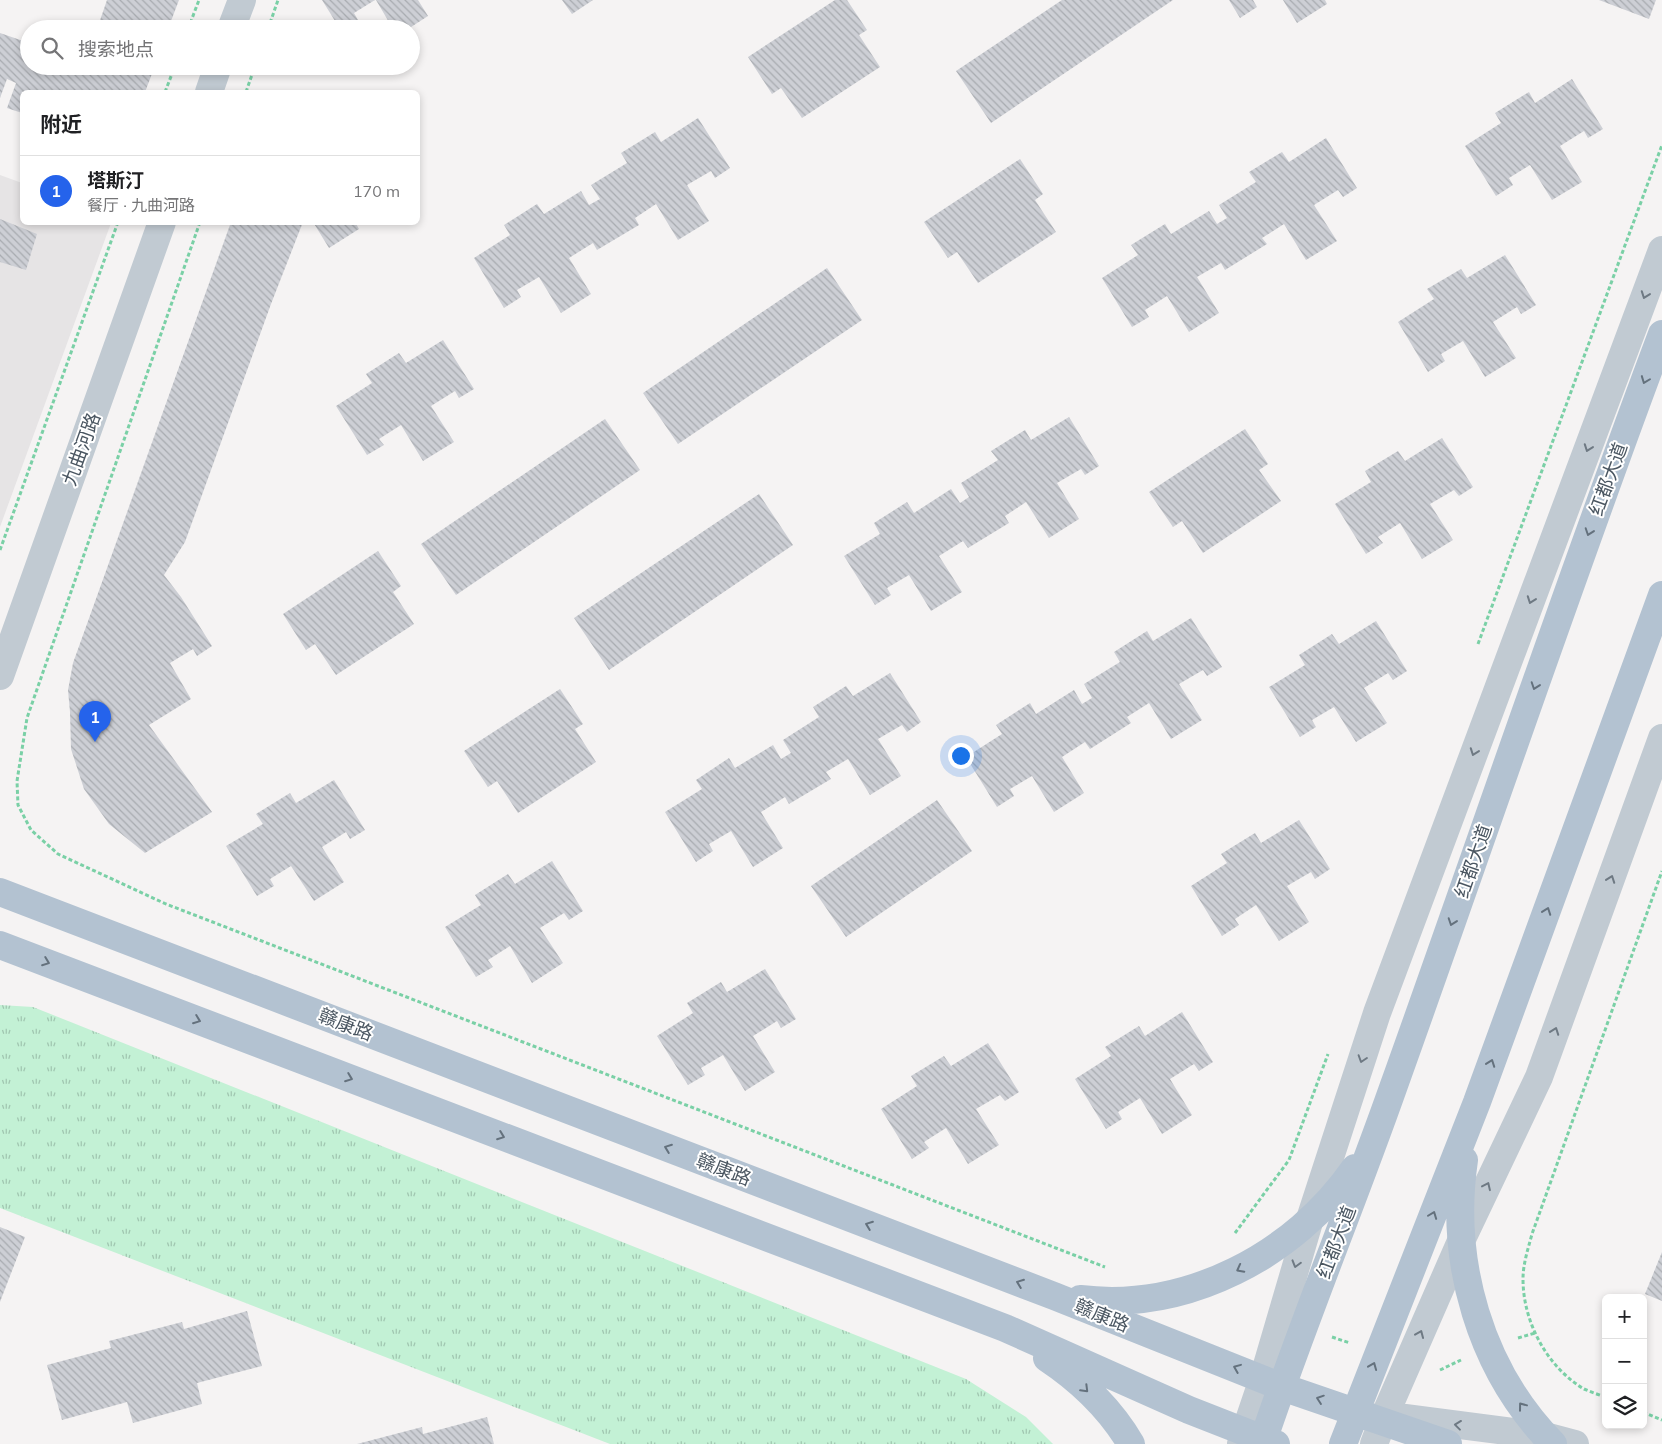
<!DOCTYPE html>
<html lang="zh">
<meta charset="utf-8">
<style>
:root{--surface:#fff;--page:#f2f2f2;--text:#202124;--muted:#757577;--line:#e0e0e0;--accent:#2563eb}
body{margin:0;font-family:Mulish,"Noto Sans SC",sans-serif;background:var(--page);color:var(--text)}
.controls{position:absolute;right:15px;bottom:15px;display:grid;overflow:hidden;border-radius:8px;box-shadow:0 2px 8px #0003}
.controls button{width:45px;height:45px;display:grid;place-items:center;padding:0;border:0;border-bottom:1px solid var(--line);background:var(--surface);color:var(--text);font:25px sans-serif}
.you{position:absolute;left:960px;top:755px;width:18px;height:18px;margin:-12px;border:4px solid #fff;border-radius:50%;background:#1a73e8;box-shadow:0 0 0 8px #1a73e833}
.badge{display:grid;place-items:center;width:32px;height:32px;border-radius:50%;background:var(--accent);color:#fff;font-size:16px;font-weight:700}
.pin{position:absolute;translate:-50% -41px;filter:drop-shadow(0 1px 2px #0008)}
.pin::after{content:'';position:absolute;top:26px;width:18px;height:15px;background:inherit;clip-path:polygon(0 0,100% 0,50% 100%)}
.list{margin:0;padding:0;list-style:none}
h2{display:flex;justify-content:space-between;align-items:center;height:65px;margin:0;padding:0 20px;font-size:21px}
h2 small{font-size:16px;font-weight:400;color:var(--muted)}
.list li{display:grid;grid-template-columns:32px 1fr auto;gap:15px;align-items:center;box-sizing:border-box;height:70px;padding:0 20px;border-top:1px solid var(--line)}
.list b{display:block;font-size:19px;white-space:nowrap}
.list p{margin:0;font-size:16px;white-space:nowrap;color:var(--muted)}
.list em{font-size:16px;font-style:normal;color:var(--muted)}
.icon{flex:none;width:28px;height:28px;fill:none;stroke:currentColor;stroke-width:2;stroke-linecap:round;stroke-linejoin:round}
.map{position:relative;flex:none;width:1662px;height:1444px;overflow:hidden}
.search{position:absolute;background:var(--surface);box-shadow:0 2px 8px #0003;left:20px;top:20px;width:400px;height:55px;display:flex;align-items:center;gap:12px;box-sizing:border-box;padding:0 18px;border-radius:28px;color:var(--muted);font-size:19px}
.panel{position:absolute;background:var(--surface);box-shadow:0 2px 8px #0003;left:20px;top:90px;width:400px;height:135px;border-radius:8px}
.map>svg:first-child{display:block}
.education{fill:#e6e4e5}
.park{fill:url(#park-tufts)}
.building{fill:url(#building-back-hatch)}
.lines{fill:none;stroke-linecap:round;stroke-linejoin:round}
.path{stroke:#7ad0a6;stroke-width:3;stroke-dasharray:4 2.5;stroke-linecap:butt}
.minor{stroke:#c1cad2;stroke-width:28}
.major{stroke:#b3c2d1;stroke-width:28}
.oneway{stroke:#6e7983}
.oneway2{stroke:#64717d}
.labels{text-anchor:middle;dominant-baseline:central;stroke-width:4;stroke-linejoin:round;paint-order:stroke}
.street-label{font-size:19px;fill:#4a5661;stroke:#fff}
</style>
<div class="map">
<svg width="1662" height="1444" viewBox="0 0 1662 1444">
<defs>
<pattern id="park-tufts" width="24" height="20" patternUnits="userSpaceOnUse" patternTransform="scale(1.25)"><rect width="24" height="20" fill="#c3f1d5"/><path d="M3 7l-1-3M5 7V3M7 7l1-3M15 17l-1-3M17 17v-4M19 17l1-3" fill="none" stroke="#a0c6b0"/></pattern>
<pattern id="building-back-hatch" width="6" height="6" patternUnits="userSpaceOnUse" patternTransform="scale(1.25)"><rect width="6" height="6" fill="#cdcfd5"/><path d="M-1 5l2 2M0 0l6 6M5-1l2 2" fill="none" stroke="#a8abb0"/></pattern>
</defs>
<rect width="100%" height="100%" fill="#f5f3f3"/>
<path class="education" d="M0 175 22 183V222L111 223 0 527Z"/>
<path class="park" d="M0 1005 33 1007 966 1379 1026 1417 1053 1444H610L0 1208Z"/>
<path class="building" d="M107 0H179L168 29H97Z
M322 0H375L354 13 358 20 344 29H340Z
M376 0H418L428 16 408 29H393Z
M562 0H593L572 14Z
M835 0H847L867 30 859 35 880 67 802 118 781 88 772 94 748 57Z
M1062 0H1173L991 123 956 71Z
M1229 0H1253L1257 7 1240 18Z
M1283 0H1325L1327 4 1297 23Z
M1599 0H1656L1649 19Z
M0 33 29 43V66H155L145 92H22V113L7 108 16 83 7 79 0 98Z
M1572 79 1603 129 1588 138 1584 131 1560 146 1582 182 1552 200 1530 165 1509 178 1513 185 1496 196 1465 146 1501 123 1495 113 1529 92 1535 103Z
M698 118 730 168 715 178 711 171 687 185 709 221 678 240 656 204 635 218 639 225 597 250 593 243 569 258 591 294 561 313 539 277 517 290 521 297 504 308 474 258 510 235 504 225 537 204 544 214 581 191 589 205 600 199 591 185 627 163 621 153 655 132 661 142Z
M1326 138 1357 188 1343 197 1338 190 1314 205 1337 241 1306 260 1284 224 1262 238 1267 244 1225 270 1221 263 1197 277 1219 313 1189 332 1167 296 1145 310 1149 317 1132 327 1102 278 1138 255 1131 245 1165 224 1171 234 1209 211 1217 224 1227 218 1219 205 1256 182 1249 172 1282 152 1289 162Z
M1020 159 1043 194 1035 200 1056 232 978 283 957 252 948 258 924 222Z
M0 219 37 234 26 270 0 262Z
M231 222H303L271 304 185 542 164 575 181 597 212 646 197 656 193 649 170 663 191 699 149 725 212 812 145 853 109 824 84 789 71 749 70 712 68 690 73 663Z
M313 222H355L359 229 329 248Z
M1505 255 1536 305 1521 314 1517 307 1493 322 1516 358 1485 377 1463 341 1441 354 1445 361 1428 372 1398 322 1434 299 1427 289 1461 269 1467 278Z
M827 268 862 320 678 444 643 393Z
M443 340 474 389 459 398 455 391 431 406 454 442 423 461 401 425 379 439 384 445 367 455 336 406 372 383 366 374 399 353 406 363Z
M1069 417 1099 466 1085 475 1081 469 1057 483 1079 519 1049 538 1026 502 1005 516 1009 523 968 548 963 541 939 556 962 592 931 611 909 575 887 588 891 595 875 605 844 556 880 534 874 523 907 502 914 513 951 489 960 503 969 497 961 483 998 460 991 451 1025 430 1031 440Z
M605 419 640 470 456 595 421 544Z
M1245 429 1268 464 1259 470 1281 501 1203 553 1182 521 1173 527 1149 492Z
M1442 438 1473 487 1459 496 1454 490 1430 504 1453 540 1422 559 1400 523 1378 537 1383 543 1366 554 1335 504 1371 482 1365 471 1398 451 1405 461Z
M759 494 793 545 609 670 574 618Z
M378 551 401 586 393 592 414 624 336 675 315 644 306 650 283 614Z
M1191 618 1222 667 1207 676 1203 670 1179 684 1202 720 1171 739 1149 703 1127 717 1131 723 1090 749 1085 742 1062 757 1084 793 1054 812 1032 776 1010 789 1014 796 997 807 966 757 1002 734 996 725 1030 703 1036 714 1074 690 1082 704 1092 698 1084 684 1120 662 1114 652 1147 631 1153 641Z
M1376 621 1407 671 1393 680 1388 673 1364 688 1387 723 1356 742 1334 707 1312 720 1316 727 1300 737 1269 687 1305 665 1299 655 1332 634 1339 644Z
M890 673 921 722 907 732 902 725 878 739 901 776 870 795 848 759 826 772 831 779 789 804 785 797 761 812 783 848 753 867 731 831 709 844 713 851 696 862 665 812 702 789 696 780 729 758 735 768 773 745 781 759 791 753 783 740 819 717 813 707 846 686 853 696Z
M560 689 583 724 575 729 596 762 518 813 497 781 488 787 464 751Z
M334 780 365 830 350 839 346 832 322 847 344 882 314 901 291 866 270 879 274 886 257 896 226 846 263 824 256 814 290 793 296 803Z
M937 800 972 851 846 937 811 886Z
M1299 820 1330 869 1315 879 1311 872 1287 886 1309 922 1279 941 1256 905 1235 919 1239 925 1222 936 1191 886 1227 863 1221 854 1255 833 1261 843Z
M552 861 583 911 569 920 564 913 540 928 563 963 532 983 510 946 488 960 493 967 476 977 445 927 481 905 475 895 508 874 515 884Z
M765 969 796 1019 781 1028 777 1021 753 1036 775 1072 745 1091 723 1055 701 1068 705 1075 688 1085 657 1036 693 1013 687 1003 721 982 727 992Z
M1182 1012 1213 1062 1199 1071 1194 1064 1170 1079 1192 1115 1162 1134 1140 1098 1118 1112 1122 1119 1106 1129 1075 1079 1111 1056 1105 1047 1139 1026 1145 1036Z
M988 1043 1019 1092 1005 1101 1000 1095 976 1109 999 1145 968 1164 946 1128 924 1142 929 1148 912 1159 881 1109 917 1086 911 1076 944 1056 951 1066Z
M0 1227 25 1237 0 1302Z
M1662 1252V1301L1645 1294Z
M247 1311 262 1366 197 1383 202 1404 133 1423 127 1402 62 1420 47 1365 111 1348 109 1341 182 1322 184 1329Z
M487 1417 494 1444H357L422 1427 423 1434Z"/>
<g class="lines">
<path class="path" d="M188 29 199 0
M268 29 278 0
M165 92 175 66
M246 92 255 66
M200 222 27 718 17 781 18 805 31 830 58 854 166 904 1105 1267
M0 550 118 222
M1478 644 1662 145
M1235 1233 1289 1160 1328 1054
M1332 1337 1350 1343
M1518 1338 1535 1333
M1440 1370 1461 1360
M1606 1397C1599 1395 1591 1392 1584 1389 1547 1367 1523 1322 1523 1279 1523 1264 1528 1249 1532 1234L1662 871
M1643 1412 1662 1420"/>
<path class="minor" d="M231 29 242 0
M209 92 218 66
M0 676 162 222
M1382 1415 1545 1436 1575 1444
M1241 1444 1263 1379 1309 1222 1377 1013 1662 250
M1374 1444 1385 1415 1461 1241 1539 1077 1662 738"/>
<path class="major" d="M0 892 1054 1296 1282 1387 1448 1444
M0 945 1005 1328 1189 1410 1276 1444
M1464 1160C1449 1262 1480 1370 1553 1444
M1080 1299C1187 1312 1295 1255 1355 1168
M1047 1358C1080 1380 1111 1410 1131 1444
M1262 1444C1302 1324 1351 1207 1393 1088 1483 837 1568 584 1662 334
M1343 1444 1477 1102 1662 595"/>
</g>
<defs><path id="oneway-chevron" d="M-2-3.5L2.5 0L-2 3.5" fill="none" stroke-width="1.6" stroke-linecap="round" stroke-linejoin="round" transform="scale(1.25)"/></defs>
<g class="oneway">
<use href="#oneway-chevron" transform="translate(1645 295) rotate(110)"/>
<use href="#oneway-chevron" transform="translate(1588 448) rotate(110)"/>
<use href="#oneway-chevron" transform="translate(1531 600) rotate(110)"/>
<use href="#oneway-chevron" transform="translate(1474 752) rotate(110)"/>
<use href="#oneway-chevron" transform="translate(1611 879) rotate(-70)"/>
<use href="#oneway-chevron" transform="translate(1555 1031) rotate(-70)"/>
<use href="#oneway-chevron" transform="translate(1362 1059) rotate(108)"/>
<use href="#oneway-chevron" transform="translate(1487 1186) rotate(-65)"/>
<use href="#oneway-chevron" transform="translate(1296 1264) rotate(106)"/>
<use href="#oneway-chevron" transform="translate(1420 1334) rotate(-67)"/>
<use href="#oneway-chevron" transform="translate(1458 1425) rotate(-173)"/>
</g>
<g class="oneway2">
<use href="#oneway-chevron" transform="translate(1645 380) rotate(111)"/>
<use href="#oneway-chevron" transform="translate(1589 532) rotate(109)"/>
<use href="#oneway-chevron" transform="translate(1535 686) rotate(109)"/>
<use href="#oneway-chevron" transform="translate(1547 911) rotate(-70)"/>
<use href="#oneway-chevron" transform="translate(1452 922) rotate(109)"/>
<use href="#oneway-chevron" transform="translate(46 962) rotate(21)"/>
<use href="#oneway-chevron" transform="translate(197 1020) rotate(21)"/>
<use href="#oneway-chevron" transform="translate(1491 1063) rotate(-70)"/>
<use href="#oneway-chevron" transform="translate(349 1078) rotate(21)"/>
<use href="#oneway-chevron" transform="translate(501 1136) rotate(21)"/>
<use href="#oneway-chevron" transform="translate(668 1148) rotate(-159)"/>
<use href="#oneway-chevron" transform="translate(1433 1215) rotate(-69)"/>
<use href="#oneway-chevron" transform="translate(869 1225) rotate(-159)"/>
<use href="#oneway-chevron" transform="translate(1240 1269) rotate(152)"/>
<use href="#oneway-chevron" transform="translate(1020 1283) rotate(-159)"/>
<use href="#oneway-chevron" transform="translate(1373 1366) rotate(-68)"/>
<use href="#oneway-chevron" transform="translate(1237 1368) rotate(-158)"/>
<use href="#oneway-chevron" transform="translate(1085 1389) rotate(45)"/>
<use href="#oneway-chevron" transform="translate(1320 1399) rotate(-161)"/>
<use href="#oneway-chevron" transform="translate(1522 1406) rotate(-127)"/>
</g>
<g class="labels">
<g class="street-label">
<text transform="translate(81 449) rotate(-70)">九曲河路</text>
<text transform="translate(1608 479) rotate(-70)">红都大道</text>
<text transform="translate(1473 861) rotate(-71)">红都大道</text>
<text transform="translate(346 1024) rotate(21)">赣康路</text>
<text transform="translate(724 1169) rotate(21)">赣康路</text>
<text transform="translate(1336 1242) rotate(-69)">红都大道</text>
<text transform="translate(1102 1315) rotate(22)">赣康路</text>
</g>
</g>
</svg>
<div class="controls">
<button>+</button>
<button>−</button>
<button><svg class="icon" aria-label="layers" viewBox="0 0 24 24"><path d="M12 4l9 5-9 5-9-5zM3 14l9 5 9-5"/></svg></button>
</div>
<div class="you"></div>
<div class="pin badge" style="left:95px;top:742px">1</div>
<div class="search"><svg class="icon" aria-label="search" viewBox="0 0 24 24"><circle cx="10" cy="10" r="6"/><path d="M15 15l6 6"/></svg>搜索地点</div>
<section class="panel">
<h2>附近<small></small></h2>
<ul class="list">
<li><span class="badge">1</span><div><b>塔斯汀</b><p>餐厅 · 九曲河路</p></div><em>170 m</em></li>
</ul>
</section>
</div>
